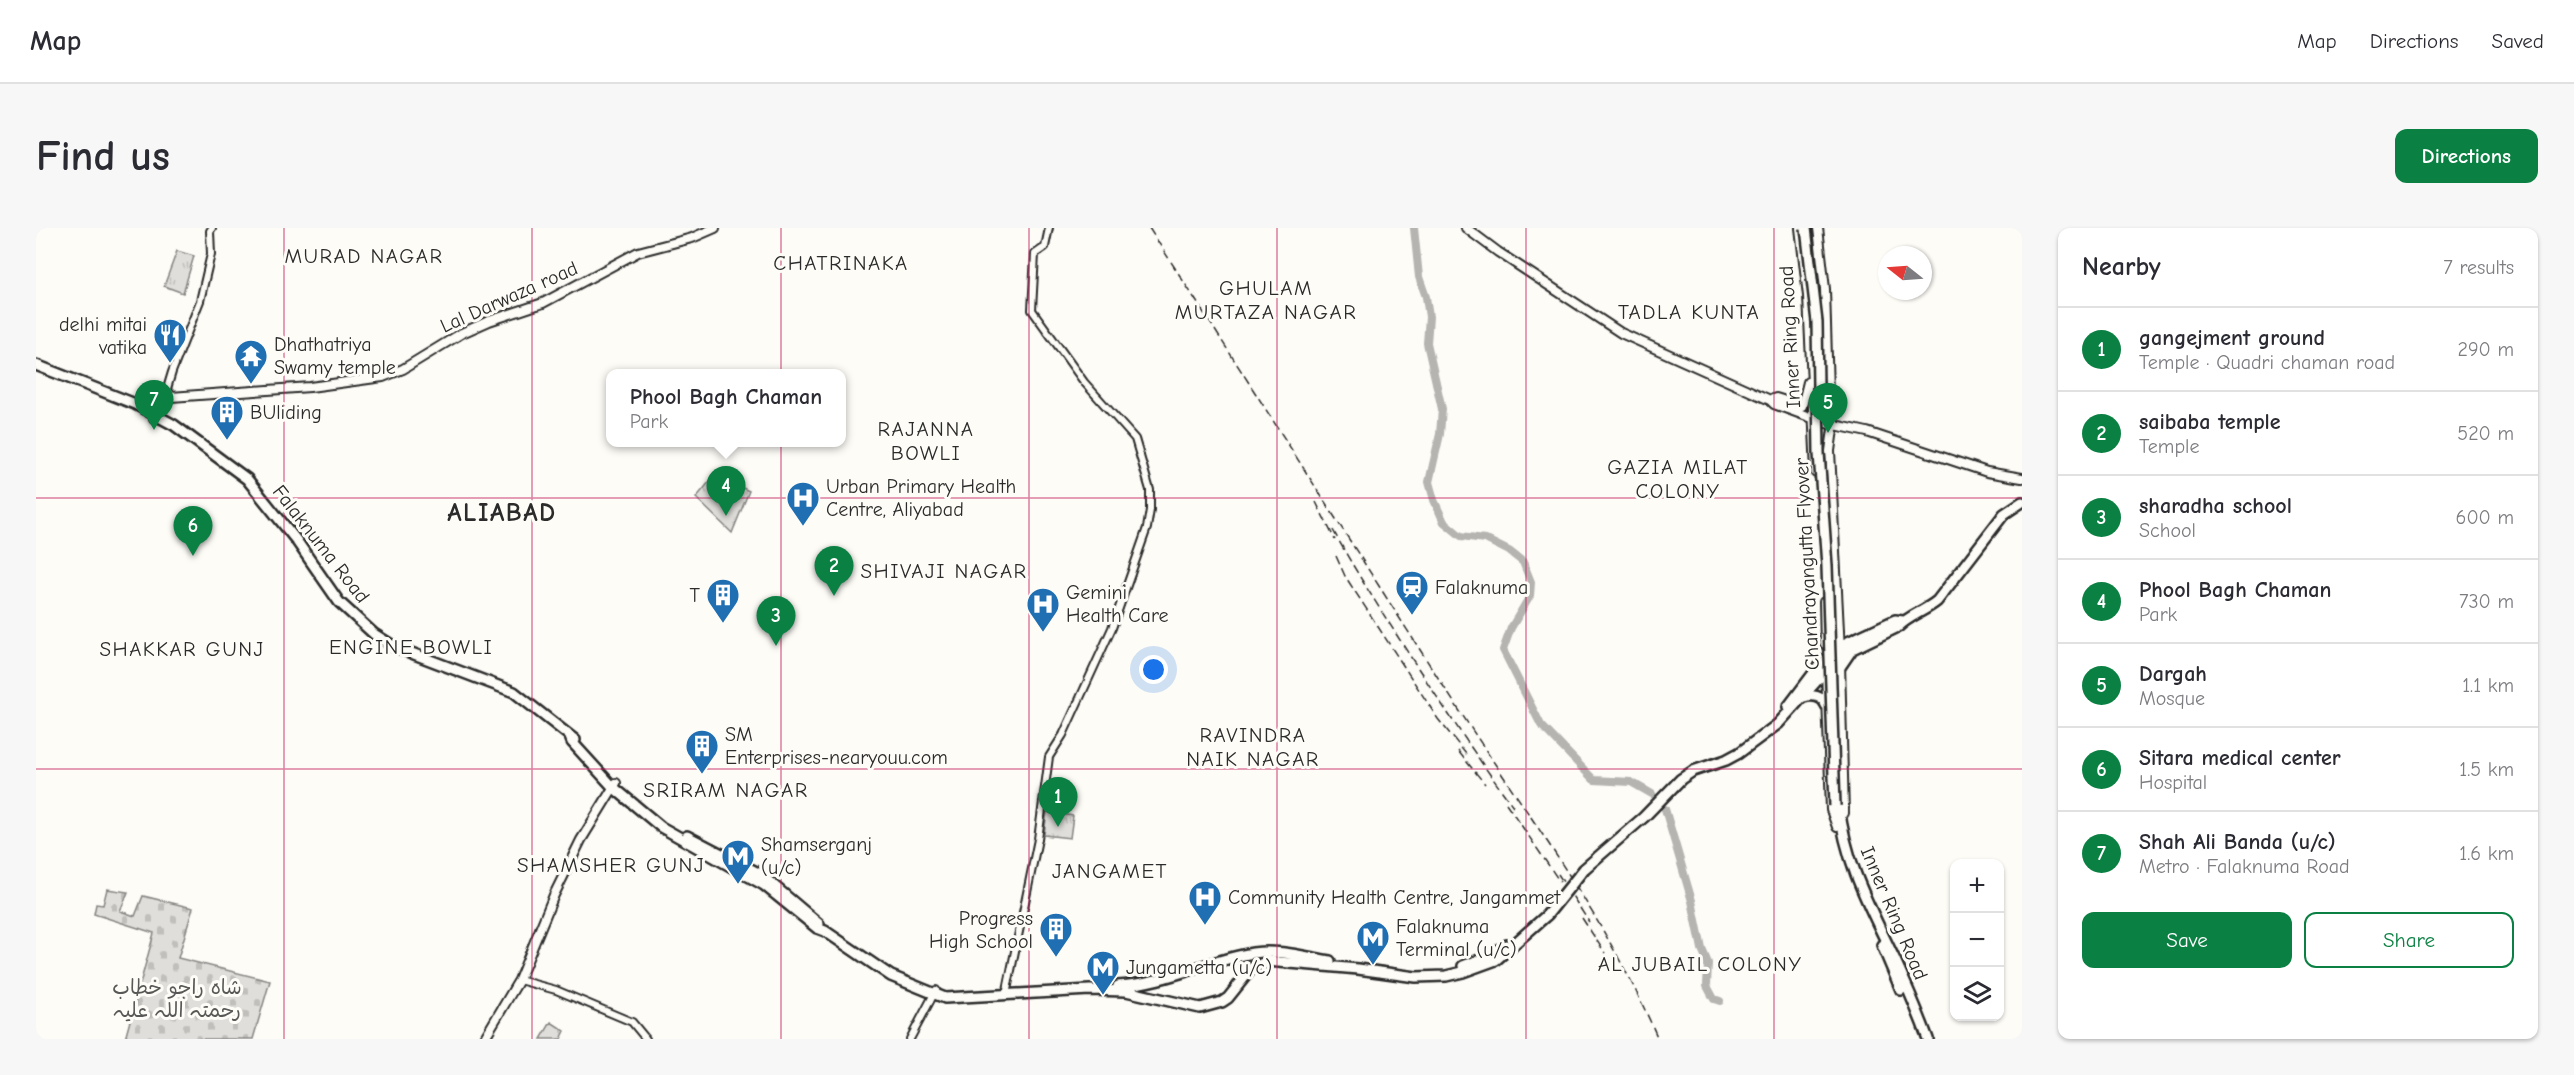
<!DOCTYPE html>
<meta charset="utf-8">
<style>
:root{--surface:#fff;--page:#f7f7f7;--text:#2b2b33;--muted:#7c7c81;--line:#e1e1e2;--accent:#0b8043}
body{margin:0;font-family:"Comic Neue","Playpen Sans Arabic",sans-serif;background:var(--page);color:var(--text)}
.controls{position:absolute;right:18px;bottom:18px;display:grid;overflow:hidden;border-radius:12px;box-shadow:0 2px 4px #0004}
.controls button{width:54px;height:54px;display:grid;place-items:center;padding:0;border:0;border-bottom:2px solid var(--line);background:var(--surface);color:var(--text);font:30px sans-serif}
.compass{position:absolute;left:1842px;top:18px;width:54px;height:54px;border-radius:50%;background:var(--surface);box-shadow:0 2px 4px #0004;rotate:287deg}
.you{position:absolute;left:1118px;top:442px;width:21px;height:21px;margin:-15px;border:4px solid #fff;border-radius:50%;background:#1a73e8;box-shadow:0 0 0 9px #1a73e833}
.badge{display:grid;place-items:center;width:39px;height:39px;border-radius:50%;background:var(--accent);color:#fff;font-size:20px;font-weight:700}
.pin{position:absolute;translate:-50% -50px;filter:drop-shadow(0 2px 3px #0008)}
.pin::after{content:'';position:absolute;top:32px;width:21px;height:18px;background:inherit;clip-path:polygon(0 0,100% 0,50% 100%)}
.popup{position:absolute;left:570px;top:141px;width:240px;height:78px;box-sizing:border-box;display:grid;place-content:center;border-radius:12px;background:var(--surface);filter:drop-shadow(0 2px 4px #0005);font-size:20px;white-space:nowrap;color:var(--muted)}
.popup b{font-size:22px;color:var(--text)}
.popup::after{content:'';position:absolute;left:50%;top:100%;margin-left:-12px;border:12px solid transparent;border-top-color:var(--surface)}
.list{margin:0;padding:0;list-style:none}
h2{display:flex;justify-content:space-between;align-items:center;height:78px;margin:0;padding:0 24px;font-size:26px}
h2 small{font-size:20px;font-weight:400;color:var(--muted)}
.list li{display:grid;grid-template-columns:39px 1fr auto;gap:18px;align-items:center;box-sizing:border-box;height:84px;padding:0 24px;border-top:2px solid var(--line)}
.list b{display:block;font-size:22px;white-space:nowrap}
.list p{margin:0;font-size:20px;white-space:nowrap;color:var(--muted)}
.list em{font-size:20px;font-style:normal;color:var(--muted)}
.actions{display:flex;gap:12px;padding:18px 24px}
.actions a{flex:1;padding:14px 0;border:2px solid var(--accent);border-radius:12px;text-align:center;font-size:21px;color:var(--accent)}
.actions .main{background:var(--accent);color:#fff}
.icon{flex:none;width:33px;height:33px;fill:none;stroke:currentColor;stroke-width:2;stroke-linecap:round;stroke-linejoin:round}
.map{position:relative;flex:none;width:1986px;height:811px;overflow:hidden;border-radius:12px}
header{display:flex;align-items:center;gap:36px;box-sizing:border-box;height:84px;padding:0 30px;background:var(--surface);border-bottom:2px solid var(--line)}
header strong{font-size:28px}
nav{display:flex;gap:33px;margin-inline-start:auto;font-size:21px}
.intro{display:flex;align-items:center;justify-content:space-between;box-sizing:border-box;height:144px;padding:0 36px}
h1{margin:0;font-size:42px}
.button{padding:15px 27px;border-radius:12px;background:var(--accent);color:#fff;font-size:21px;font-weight:700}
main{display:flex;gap:36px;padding:0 36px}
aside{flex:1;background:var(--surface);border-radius:12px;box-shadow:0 2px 4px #0004}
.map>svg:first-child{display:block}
.cemetery{fill:url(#cemetery-stones);stroke:#858482;stroke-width:1.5}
.park{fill:url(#park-tufts);stroke:#858482;stroke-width:1.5}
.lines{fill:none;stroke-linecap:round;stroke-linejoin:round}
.river{stroke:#b5b4b1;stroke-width:8}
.minor-casing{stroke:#2b2b2b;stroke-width:10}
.major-casing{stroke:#2b2b2b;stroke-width:12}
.highway-casing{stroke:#2b2b2b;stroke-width:14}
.minor{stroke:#fdfcf7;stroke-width:6}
.major{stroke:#fdfcf7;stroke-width:8}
.highway{stroke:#fdfcf7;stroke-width:9}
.rail{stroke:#2b2b2b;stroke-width:1.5;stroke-dasharray:9 4.5;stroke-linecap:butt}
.highway-bridge-casing{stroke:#2b2b2b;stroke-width:14;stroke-linecap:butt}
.highway-bridge{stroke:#fdfcf7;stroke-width:9}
.grid{fill:none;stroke:#c2185b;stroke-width:1.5;stroke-opacity:0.55}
.labels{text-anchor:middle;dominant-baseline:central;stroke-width:6;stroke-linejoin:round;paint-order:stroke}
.street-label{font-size:20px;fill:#2b2b2b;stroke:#fdfcf7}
.poi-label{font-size:20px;fill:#2b2b2b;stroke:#fdfcf7;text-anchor:start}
.park-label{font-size:20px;fill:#585857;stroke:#fdfcf7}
.neighbourhood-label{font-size:21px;letter-spacing:1.5px;fill:#2b2b2b;stroke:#fdfcf7}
.district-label{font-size:26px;font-weight:bold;letter-spacing:1.5px;fill:#2b2b2b;stroke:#fdfcf7}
</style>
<header>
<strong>Map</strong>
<nav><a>Map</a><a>Directions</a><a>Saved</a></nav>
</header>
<div class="intro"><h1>Find us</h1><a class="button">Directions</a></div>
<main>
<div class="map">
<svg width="1986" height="811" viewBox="0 0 1986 811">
<defs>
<pattern id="cemetery-stones" width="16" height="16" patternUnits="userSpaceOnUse" patternTransform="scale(1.5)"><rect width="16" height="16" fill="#dfdeda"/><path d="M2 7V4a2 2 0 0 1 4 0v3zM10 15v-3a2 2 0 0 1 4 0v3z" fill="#c0bfbb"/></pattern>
<pattern id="park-tufts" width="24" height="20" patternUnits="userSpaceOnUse" patternTransform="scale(1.5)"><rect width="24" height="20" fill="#dfdeda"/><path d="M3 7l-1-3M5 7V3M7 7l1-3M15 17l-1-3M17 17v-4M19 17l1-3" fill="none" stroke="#c0bfbb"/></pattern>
</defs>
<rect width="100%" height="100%" fill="#fdfcf7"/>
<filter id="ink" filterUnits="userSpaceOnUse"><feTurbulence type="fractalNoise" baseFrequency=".0167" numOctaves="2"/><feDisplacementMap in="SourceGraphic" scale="12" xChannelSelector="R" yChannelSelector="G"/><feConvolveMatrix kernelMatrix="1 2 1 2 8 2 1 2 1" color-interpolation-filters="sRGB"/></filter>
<g filter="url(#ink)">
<path class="cemetery" d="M71 661 92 664 84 683 99 688 107 668 157 680 142 730 234 753 217 811H89L118 705 58 686 60 676 67 677Z"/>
<path class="park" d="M141 23 158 28 147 65 128 58Z
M679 247 713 263 696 305 660 270Z
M1011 584 1037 588 1034 610 1008 607Z
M515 794 529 803 525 811H505Z"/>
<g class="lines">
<path class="river" d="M1378 0 1383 49 1390 69 1393 89 1391 115 1406 181 1404 206 1393 254 1398 272 1408 294 1425 308 1449 311 1473 323 1487 334 1495 354 1494 368 1475 400 1467 422 1505 497 1558 552 1595 554 1616 566
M1629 581 1656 673 1666 721 1672 735 1671 758 1678 771 1684 773"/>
<g class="minor-casing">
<path id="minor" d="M130 164 136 144 164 73 175 26 174 3 176 0
M483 752 520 762 596 794 610 811
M970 767 1002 611 1013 529 1027 507 1076 400 1111 300 1114 282V262L1099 211 1048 154 996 82 999 26 1009 19 1013 0
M874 811 900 762"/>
</g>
<g class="major-casing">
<path id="major" d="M1430 0 1462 24 1585 105 1734 172 1738 176 1790 195 1831 204 1951 244 1986 250
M1764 0 1772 68 1780 245
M1782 0 1789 61 1792 165 1798 194 1794 223 1804 423
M126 168a4 4 0 1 1 8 0a4 4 0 1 1-8 0Z
M135 169 274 159 347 149 367 141 426 105 453 93 507 75 602 24 656 10 679 0
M1734 172 1740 170 1766 178 1772 154
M118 190 128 172
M1788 374 1789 416
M1804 435 1808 585
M1790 440 1795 582 1801 599
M448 811 483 752 518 667 545 612 580 555"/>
</g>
<g class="highway-casing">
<path id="highway" d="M0 137 99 176 138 197 211 251 260 312 303 374 338 406 357 418 478 464 539 512
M1804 439 1815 423
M1768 469C1776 466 1787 468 1790 477
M1752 479 1780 442 1803 418 1859 392 1867 393
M534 509 536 514 577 559 625 599 728 657 781 700 789 703 855 748 909 770 1054 762 1090 763 1164 780 1186 774 1192 770 1216 740 1231 733 1322 741 1380 749 1410 748 1427 744 1460 732 1511 687
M1803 578C1810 637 1833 677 1858 730 1870 756 1882 784 1892 811
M651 608 724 646 783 696
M1548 641 1608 589 1645 551 1657 543 1690 532 1703 525 1742 496 1804 427 1862 399C1872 388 1889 383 1901 373L1968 286 1986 274
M1846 717 1865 762
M1427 738 1454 728 1471 717
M1082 758C1129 755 1171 733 1217 725 1242 721 1269 729 1294 733"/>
</g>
<use href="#minor" class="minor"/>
<use href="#major" class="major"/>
<use href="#highway" class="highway"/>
<path class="rail" d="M1113 0C1217 160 1319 322 1423 482 1493 589 1572 693 1622 811
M1280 274 1299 312
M1297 302C1321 347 1349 388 1376 431 1409 481 1441 530 1477 578
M1300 328 1309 348 1402 491 1430 526
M1422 523 1449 556
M1470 575 1524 654
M1522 646 1553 694
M1546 690 1569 725"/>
<g class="highway-bridge-casing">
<path id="highway-bridge" d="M1770 0 1781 94 1783 225 1791 338 1799 578
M1511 687 1548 641"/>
</g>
<use href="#highway-bridge" class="highway-bridge"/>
</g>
</g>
<path class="grid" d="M248 0V811M496 0V811M745 0V811M993 0V811M1241 0V811M1490 0V811M1738 0V811M0 270H1986M0 541H1986"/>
<defs>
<g id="restaurant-pin" transform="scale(1.725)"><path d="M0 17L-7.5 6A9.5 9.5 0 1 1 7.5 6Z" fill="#1f6fb2" stroke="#fdfcf7"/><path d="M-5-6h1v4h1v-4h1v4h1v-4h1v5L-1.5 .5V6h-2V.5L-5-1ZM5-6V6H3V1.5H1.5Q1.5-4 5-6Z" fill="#fff"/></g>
<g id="temple-pin" transform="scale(1.725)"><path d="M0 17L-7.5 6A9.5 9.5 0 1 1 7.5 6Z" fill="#1f6fb2" stroke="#fdfcf7"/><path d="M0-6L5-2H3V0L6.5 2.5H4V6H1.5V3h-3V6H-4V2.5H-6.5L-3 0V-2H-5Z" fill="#fff"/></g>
<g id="building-pin" transform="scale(1.725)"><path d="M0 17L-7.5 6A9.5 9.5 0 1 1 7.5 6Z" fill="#1f6fb2" stroke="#fdfcf7"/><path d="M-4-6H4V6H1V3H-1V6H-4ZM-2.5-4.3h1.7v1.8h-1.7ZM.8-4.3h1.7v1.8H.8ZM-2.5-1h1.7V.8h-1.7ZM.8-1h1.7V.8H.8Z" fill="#fff"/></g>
<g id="hospital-pin" transform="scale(1.725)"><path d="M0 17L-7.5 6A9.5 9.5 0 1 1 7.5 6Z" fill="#1f6fb2" stroke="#fdfcf7"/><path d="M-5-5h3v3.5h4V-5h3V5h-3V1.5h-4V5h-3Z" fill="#fff"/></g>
<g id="station-pin" transform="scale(1.725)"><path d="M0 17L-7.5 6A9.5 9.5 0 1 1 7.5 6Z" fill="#1f6fb2" stroke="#fdfcf7"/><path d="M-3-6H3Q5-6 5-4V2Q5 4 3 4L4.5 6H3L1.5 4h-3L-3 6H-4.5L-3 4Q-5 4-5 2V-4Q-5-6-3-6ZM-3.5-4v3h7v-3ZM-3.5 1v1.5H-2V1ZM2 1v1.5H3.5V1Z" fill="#fff"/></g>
<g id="metro-pin" transform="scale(1.725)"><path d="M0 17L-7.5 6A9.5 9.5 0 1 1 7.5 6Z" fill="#1f6fb2" stroke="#fdfcf7"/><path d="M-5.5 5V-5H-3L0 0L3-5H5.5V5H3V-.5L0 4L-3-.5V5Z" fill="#fff"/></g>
</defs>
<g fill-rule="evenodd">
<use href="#restaurant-pin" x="134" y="107"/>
<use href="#temple-pin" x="215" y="128"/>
<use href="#building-pin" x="191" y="184"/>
<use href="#hospital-pin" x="767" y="270"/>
<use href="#station-pin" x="1376" y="359"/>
<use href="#building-pin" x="687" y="367"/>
<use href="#hospital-pin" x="1007" y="376"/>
<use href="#building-pin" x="666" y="518"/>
<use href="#metro-pin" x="702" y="628"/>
<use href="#hospital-pin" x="1169" y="669"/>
<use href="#building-pin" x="1020" y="701"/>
<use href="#metro-pin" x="1337" y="709"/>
<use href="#metro-pin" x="1067" y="739"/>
</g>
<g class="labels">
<g class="street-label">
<text transform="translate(473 69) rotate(-24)">Lal Darwaza road</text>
<text transform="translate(1754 109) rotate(-93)">Inner Ring Road</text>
<text transform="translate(285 316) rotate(52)">Falaknuma Road</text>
<text transform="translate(1771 336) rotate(-93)">Chandrayangutta Flyover</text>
<text transform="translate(1858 685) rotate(67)">Inner Ring Road</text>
</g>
<g class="poi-label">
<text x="111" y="96" text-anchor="end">delhi mitai<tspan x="111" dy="23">vatika</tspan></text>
<text x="238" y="116">Dhathatriya<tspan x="238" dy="23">Swamy temple</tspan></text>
<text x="214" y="184">BUliding</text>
<text x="790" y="258">Urban Primary Health<tspan x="790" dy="23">Centre, Aliyabad</tspan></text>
<text x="1399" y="359">Falaknuma</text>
<text x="1030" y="364">Gemini<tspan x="1030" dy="23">Health Care</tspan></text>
<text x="664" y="367" text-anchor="end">T</text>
<text x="689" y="506">SM<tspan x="689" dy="23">Enterprises-nearyouu.com</tspan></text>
<text x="725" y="616">Shamserganj<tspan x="725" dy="23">(u/c)</tspan></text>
<text x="1192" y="669">Community Health Centre, Jangammet</text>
<text x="997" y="690" text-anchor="end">Progress<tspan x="997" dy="23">High School</tspan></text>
<text x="1360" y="698">Falaknuma<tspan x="1360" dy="23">Terminal (u/c)</tspan></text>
<text x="1090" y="739">Jungametta (u/c)</text>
</g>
<g class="park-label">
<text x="141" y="759">شاہ راجو خطاب<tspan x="141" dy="23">رحمتہ اللہ علیہ</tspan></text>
</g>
<g class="neighbourhood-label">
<text x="328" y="28">MURAD NAGAR</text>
<text x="805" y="35">CHATRINAKA</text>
<text x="1230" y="60">GHULAM<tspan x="1230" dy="24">MURTAZA NAGAR</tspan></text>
<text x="1653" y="84">TADLA KUNTA</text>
<text x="890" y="201">RAJANNA<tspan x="890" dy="24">BOWLI</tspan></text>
<text x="1642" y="239">GAZIA MILAT<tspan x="1642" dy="24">COLONY</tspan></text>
<text x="908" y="343">SHIVAJI NAGAR</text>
<text x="375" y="419">ENGINE BOWLI</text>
<text x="146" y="421">SHAKKAR GUNJ</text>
<text x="1217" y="507">RAVINDRA<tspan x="1217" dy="24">NAIK NAGAR</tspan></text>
<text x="690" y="562">SRIRAM NAGAR</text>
<text x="575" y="637">SHAMSHER GUNJ</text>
<text x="1074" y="643">JANGAMET</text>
<text x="1664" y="736">AL JUBAIL COLONY</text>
</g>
<g class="district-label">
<text x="466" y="285">ALIABAD</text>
</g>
</g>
</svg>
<div class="controls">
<button>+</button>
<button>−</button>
<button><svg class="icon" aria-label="layers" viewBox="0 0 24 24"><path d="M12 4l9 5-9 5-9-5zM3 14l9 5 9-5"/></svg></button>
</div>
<svg class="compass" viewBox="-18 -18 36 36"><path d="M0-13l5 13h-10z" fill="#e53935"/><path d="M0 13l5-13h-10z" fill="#7c7c81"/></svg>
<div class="you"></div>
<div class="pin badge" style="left:1022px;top:599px">1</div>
<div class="pin badge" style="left:798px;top:368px">2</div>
<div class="pin badge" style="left:740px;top:418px">3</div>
<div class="pin badge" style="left:690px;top:288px">4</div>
<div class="popup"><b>Phool Bagh Chaman</b>Park</div>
<div class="pin badge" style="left:1792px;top:205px">5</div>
<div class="pin badge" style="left:157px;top:328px">6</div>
<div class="pin badge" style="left:118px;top:202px">7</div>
</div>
<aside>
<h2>Nearby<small>7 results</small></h2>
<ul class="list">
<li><span class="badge">1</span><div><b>gangejment ground</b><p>Temple · Quadri chaman road</p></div><em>290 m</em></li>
<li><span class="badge">2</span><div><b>saibaba temple</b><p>Temple</p></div><em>520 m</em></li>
<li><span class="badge">3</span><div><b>sharadha school</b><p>School</p></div><em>600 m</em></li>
<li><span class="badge">4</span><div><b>Phool Bagh Chaman</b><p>Park</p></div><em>730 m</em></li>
<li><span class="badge">5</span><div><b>Dargah</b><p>Mosque</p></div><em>1.1 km</em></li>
<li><span class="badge">6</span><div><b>Sitara medical center</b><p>Hospital</p></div><em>1.5 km</em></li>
<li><span class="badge">7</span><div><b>Shah Ali Banda (u/c)</b><p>Metro · Falaknuma Road</p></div><em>1.6 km</em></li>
</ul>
<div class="actions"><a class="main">Save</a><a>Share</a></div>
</aside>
</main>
